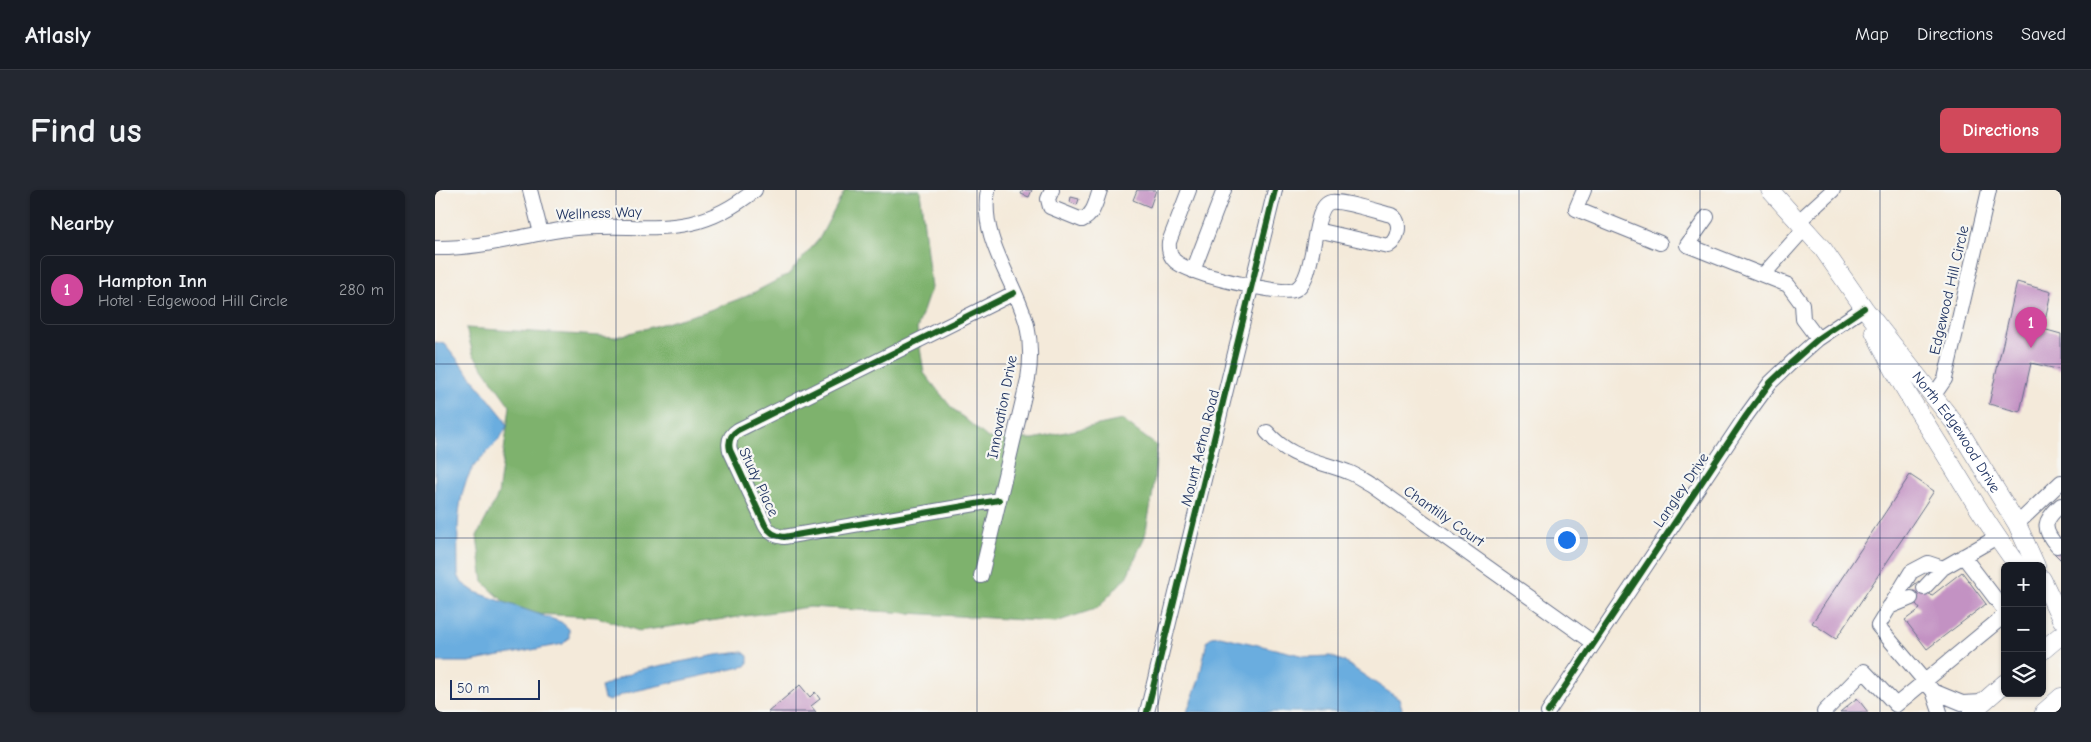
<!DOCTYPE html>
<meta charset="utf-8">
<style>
:root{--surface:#171b24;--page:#242831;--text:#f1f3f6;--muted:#9ea1a6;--line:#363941;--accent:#d1495b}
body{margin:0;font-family:"Comic Neue",sans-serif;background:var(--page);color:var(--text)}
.controls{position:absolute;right:15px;bottom:15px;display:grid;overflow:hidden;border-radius:8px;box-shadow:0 1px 4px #0004}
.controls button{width:45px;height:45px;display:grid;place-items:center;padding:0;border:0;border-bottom:1px solid var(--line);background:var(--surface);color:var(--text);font:25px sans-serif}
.scale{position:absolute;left:15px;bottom:12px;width:90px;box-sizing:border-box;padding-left:5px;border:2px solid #1b2f5e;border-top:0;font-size:14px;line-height:18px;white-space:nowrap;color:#1b2f5e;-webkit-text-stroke:4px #f6f6f2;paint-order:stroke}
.you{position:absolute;left:1131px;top:349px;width:18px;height:18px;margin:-12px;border:4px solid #fff;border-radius:50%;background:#1a73e8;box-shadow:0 0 0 8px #1a73e833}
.badge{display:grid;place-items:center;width:32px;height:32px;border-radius:50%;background:var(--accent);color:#fff;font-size:16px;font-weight:700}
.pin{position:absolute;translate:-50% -41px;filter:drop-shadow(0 1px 2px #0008)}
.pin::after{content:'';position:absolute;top:26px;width:18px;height:15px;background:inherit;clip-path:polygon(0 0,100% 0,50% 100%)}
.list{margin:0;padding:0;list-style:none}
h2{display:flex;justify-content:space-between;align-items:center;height:65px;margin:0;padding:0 20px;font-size:21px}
h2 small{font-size:16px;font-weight:400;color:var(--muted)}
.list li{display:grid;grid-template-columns:32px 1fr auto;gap:15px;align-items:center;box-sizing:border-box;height:70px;margin:0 10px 10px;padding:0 10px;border:1px solid var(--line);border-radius:8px}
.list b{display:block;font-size:19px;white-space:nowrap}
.list p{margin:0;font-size:16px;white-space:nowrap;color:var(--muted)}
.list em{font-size:16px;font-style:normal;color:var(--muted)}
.icon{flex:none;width:28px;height:28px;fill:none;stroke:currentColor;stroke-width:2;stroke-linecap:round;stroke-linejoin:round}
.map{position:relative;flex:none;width:1626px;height:522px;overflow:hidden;border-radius:8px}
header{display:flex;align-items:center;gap:30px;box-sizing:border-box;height:70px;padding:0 25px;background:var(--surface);border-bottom:1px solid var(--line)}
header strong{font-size:24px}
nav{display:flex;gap:28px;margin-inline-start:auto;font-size:18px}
.intro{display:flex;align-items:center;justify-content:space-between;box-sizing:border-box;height:120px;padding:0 30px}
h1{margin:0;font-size:35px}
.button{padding:12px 22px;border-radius:8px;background:var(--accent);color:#fff;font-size:18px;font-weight:700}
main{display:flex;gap:30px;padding:0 30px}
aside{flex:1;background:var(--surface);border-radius:8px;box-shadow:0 1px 4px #0004}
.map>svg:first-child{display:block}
.forest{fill:#7eb26d;stroke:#4c7066}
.water{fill:#6baddf;stroke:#436e9e}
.building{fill:#c392c3}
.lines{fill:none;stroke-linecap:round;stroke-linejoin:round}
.minor-casing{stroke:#677089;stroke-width:16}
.major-casing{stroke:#677089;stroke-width:19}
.minor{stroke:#fff;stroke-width:14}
.major{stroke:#fff;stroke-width:18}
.cycleway-casing{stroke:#f6f6f2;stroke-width:9}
.cycleway{stroke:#1b5e20;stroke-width:6}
.grid{fill:none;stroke:#1b2f5e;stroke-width:1;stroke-opacity:0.55}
.labels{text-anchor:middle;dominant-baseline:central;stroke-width:4.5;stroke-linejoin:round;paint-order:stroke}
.street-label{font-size:15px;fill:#1b2f5e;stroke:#f6f6f2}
</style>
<header>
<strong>Atlasly</strong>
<nav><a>Map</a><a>Directions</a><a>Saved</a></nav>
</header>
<div class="intro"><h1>Find us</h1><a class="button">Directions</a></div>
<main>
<aside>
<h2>Nearby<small></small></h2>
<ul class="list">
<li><span class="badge" style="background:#d1479c">1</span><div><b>Hampton Inn</b><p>Hotel · Edgewood Hill Circle</p></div><em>280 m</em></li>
</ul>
</aside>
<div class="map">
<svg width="1626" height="522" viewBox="0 0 1626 522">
<rect width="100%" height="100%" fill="#f6f6f2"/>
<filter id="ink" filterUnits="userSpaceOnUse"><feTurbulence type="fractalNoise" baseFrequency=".02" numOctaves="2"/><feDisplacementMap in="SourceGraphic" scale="10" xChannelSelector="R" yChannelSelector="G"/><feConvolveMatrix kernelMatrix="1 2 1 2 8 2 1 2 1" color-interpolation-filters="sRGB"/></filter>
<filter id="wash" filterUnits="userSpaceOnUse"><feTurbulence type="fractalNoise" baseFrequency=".0096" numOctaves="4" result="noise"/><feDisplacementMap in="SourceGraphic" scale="20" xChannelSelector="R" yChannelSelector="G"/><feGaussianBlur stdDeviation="1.12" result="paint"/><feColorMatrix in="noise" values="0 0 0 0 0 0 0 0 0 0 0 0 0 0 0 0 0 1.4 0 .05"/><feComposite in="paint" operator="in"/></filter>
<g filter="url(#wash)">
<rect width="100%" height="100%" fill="#f4eada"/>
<path class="forest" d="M410 0H485L496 98 482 139 489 183 516 217 553 248 598 249 687 230 722 256 718 302 710 346 692 386 663 418 621 432 374 417 204 441 162 427 81 423 48 392 42 346 63 305 75 216 38 164 31 138 181 147 269 122 312 106 354 84 384 49Z"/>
<path class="water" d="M0 152 10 154 69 228 72 236C63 255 52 260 40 275 19 303 23 351 23 385L27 393 40 402 126 432 134 439V448L128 454 34 472H0Z
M785 446 874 467 895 466 908 471 964 509 967 518 966 522H752L764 490 772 451 776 447Z
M308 462 313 466V474L311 476 191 503 174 511 169 509 166 497 203 480 281 465Z"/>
<g id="blocks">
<path class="building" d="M588 0H597L594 7 586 4Z
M702 0H721L715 17 698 10Z
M636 7 644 9 642 15 635 12Z
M1582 92 1616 102 1608 139 1626 144V180L1596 173 1585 222 1554 214Z
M1475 285 1499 301 1401 449 1377 433Z
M1626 357V370L1619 363Z
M1527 382 1551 414 1492 459 1470 430 1485 419 1471 401 1484 391 1496 406Z
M365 495 375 507 380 502 385 509 376 516 381 522H333Z
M1422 508 1433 522H1405Z"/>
</g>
</g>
<g filter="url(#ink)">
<use href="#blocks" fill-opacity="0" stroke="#677089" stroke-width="1"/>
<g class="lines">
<g class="minor-casing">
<path id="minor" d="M95 0 106 43
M617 0 613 9 615 17 647 30C659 25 661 11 665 0
M754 0 734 52C732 72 746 76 762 82 778 88 846 105 859 100 883 91 875 16 896 12 906 10 944 22 956 25 968 31 963 50 953 56L882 40
M1149 0 1141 19 1225 53
M1272 27 1252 55 1353 95 1367 114 1368 129 1383 149
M1364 31 1398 0
M0 58C45 59 88 45 132 39 208 30 253 55 320 0
M758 81 789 0
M1329 84 1370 38
M1499 205 1510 189 1554 0
M832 242C855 269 882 270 913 282 922 285 929 291 937 295L1159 453
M564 310 349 347C341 346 334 343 330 335L295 260C293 252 295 245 303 240L579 103
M1582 334 1626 292
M1622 356C1606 338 1609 330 1626 315
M1528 366 1570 421
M546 386 593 189C596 171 596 153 592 135 580 90 544 49 553 0
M1489 398 1508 378 1562 347
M1454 417 1476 408
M1498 501 1527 513 1548 512
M712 522 840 0
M1113 522 1311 226 1335 193 1357 172 1383 149 1429 118
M1389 522 1429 481 1461 515 1570 425
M1505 522 1498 501 1443 436 1476 382 1493 373 1508 378"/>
</g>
<g class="major-casing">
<g id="major">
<path id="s1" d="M1335 0 1388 59 1429 118 1521 235 1582 334 1601 376"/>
<path d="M1439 141C1459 184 1485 224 1510 264 1533 302 1556 340 1583 376"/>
<path d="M1607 389 1626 429"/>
<path d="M1607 461 1626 445"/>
<path d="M1537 522 1570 493"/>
<path d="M1609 522 1626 507"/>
</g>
</g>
<use href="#minor" class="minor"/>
<use href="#major" class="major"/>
<g class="cycleway-casing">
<path id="cycleway" d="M564 310 349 347C341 346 334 343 330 335L295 260C293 252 295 245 303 240L579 103
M712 522 840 0
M1113 522 1311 226 1335 193 1357 172 1383 149 1429 118"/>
</g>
<use href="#cycleway" class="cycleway"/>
</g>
</g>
<path class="grid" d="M181 0V522M361 0V522M542 0V522M723 0V522M903 0V522M1084 0V522M1265 0V522M1445 0V522M0 174H1626M0 348H1626"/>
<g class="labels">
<g class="street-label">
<text transform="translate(164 23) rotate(-2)">Wellness Way</text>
<text transform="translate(1514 100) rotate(-77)">Edgewood Hill Circle</text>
<text transform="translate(567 217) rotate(-79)">Innovation Drive</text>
<text stroke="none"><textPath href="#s1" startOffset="306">North Edgewood Drive</textPath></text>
<text transform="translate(765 258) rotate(-76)">Mount Aetna Road</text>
<text transform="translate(324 292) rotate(65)">Study Place</text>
<text transform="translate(1246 300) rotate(-56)">Langley Drive</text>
<text transform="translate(1009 326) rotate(35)">Chantilly Court</text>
</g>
</g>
</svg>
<div class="controls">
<button>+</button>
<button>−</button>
<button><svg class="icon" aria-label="layers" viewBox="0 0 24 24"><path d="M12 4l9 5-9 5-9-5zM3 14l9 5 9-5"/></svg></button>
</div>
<div class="scale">50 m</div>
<div class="you"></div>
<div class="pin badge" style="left:1596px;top:158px;background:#d1479c">1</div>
</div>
</main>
